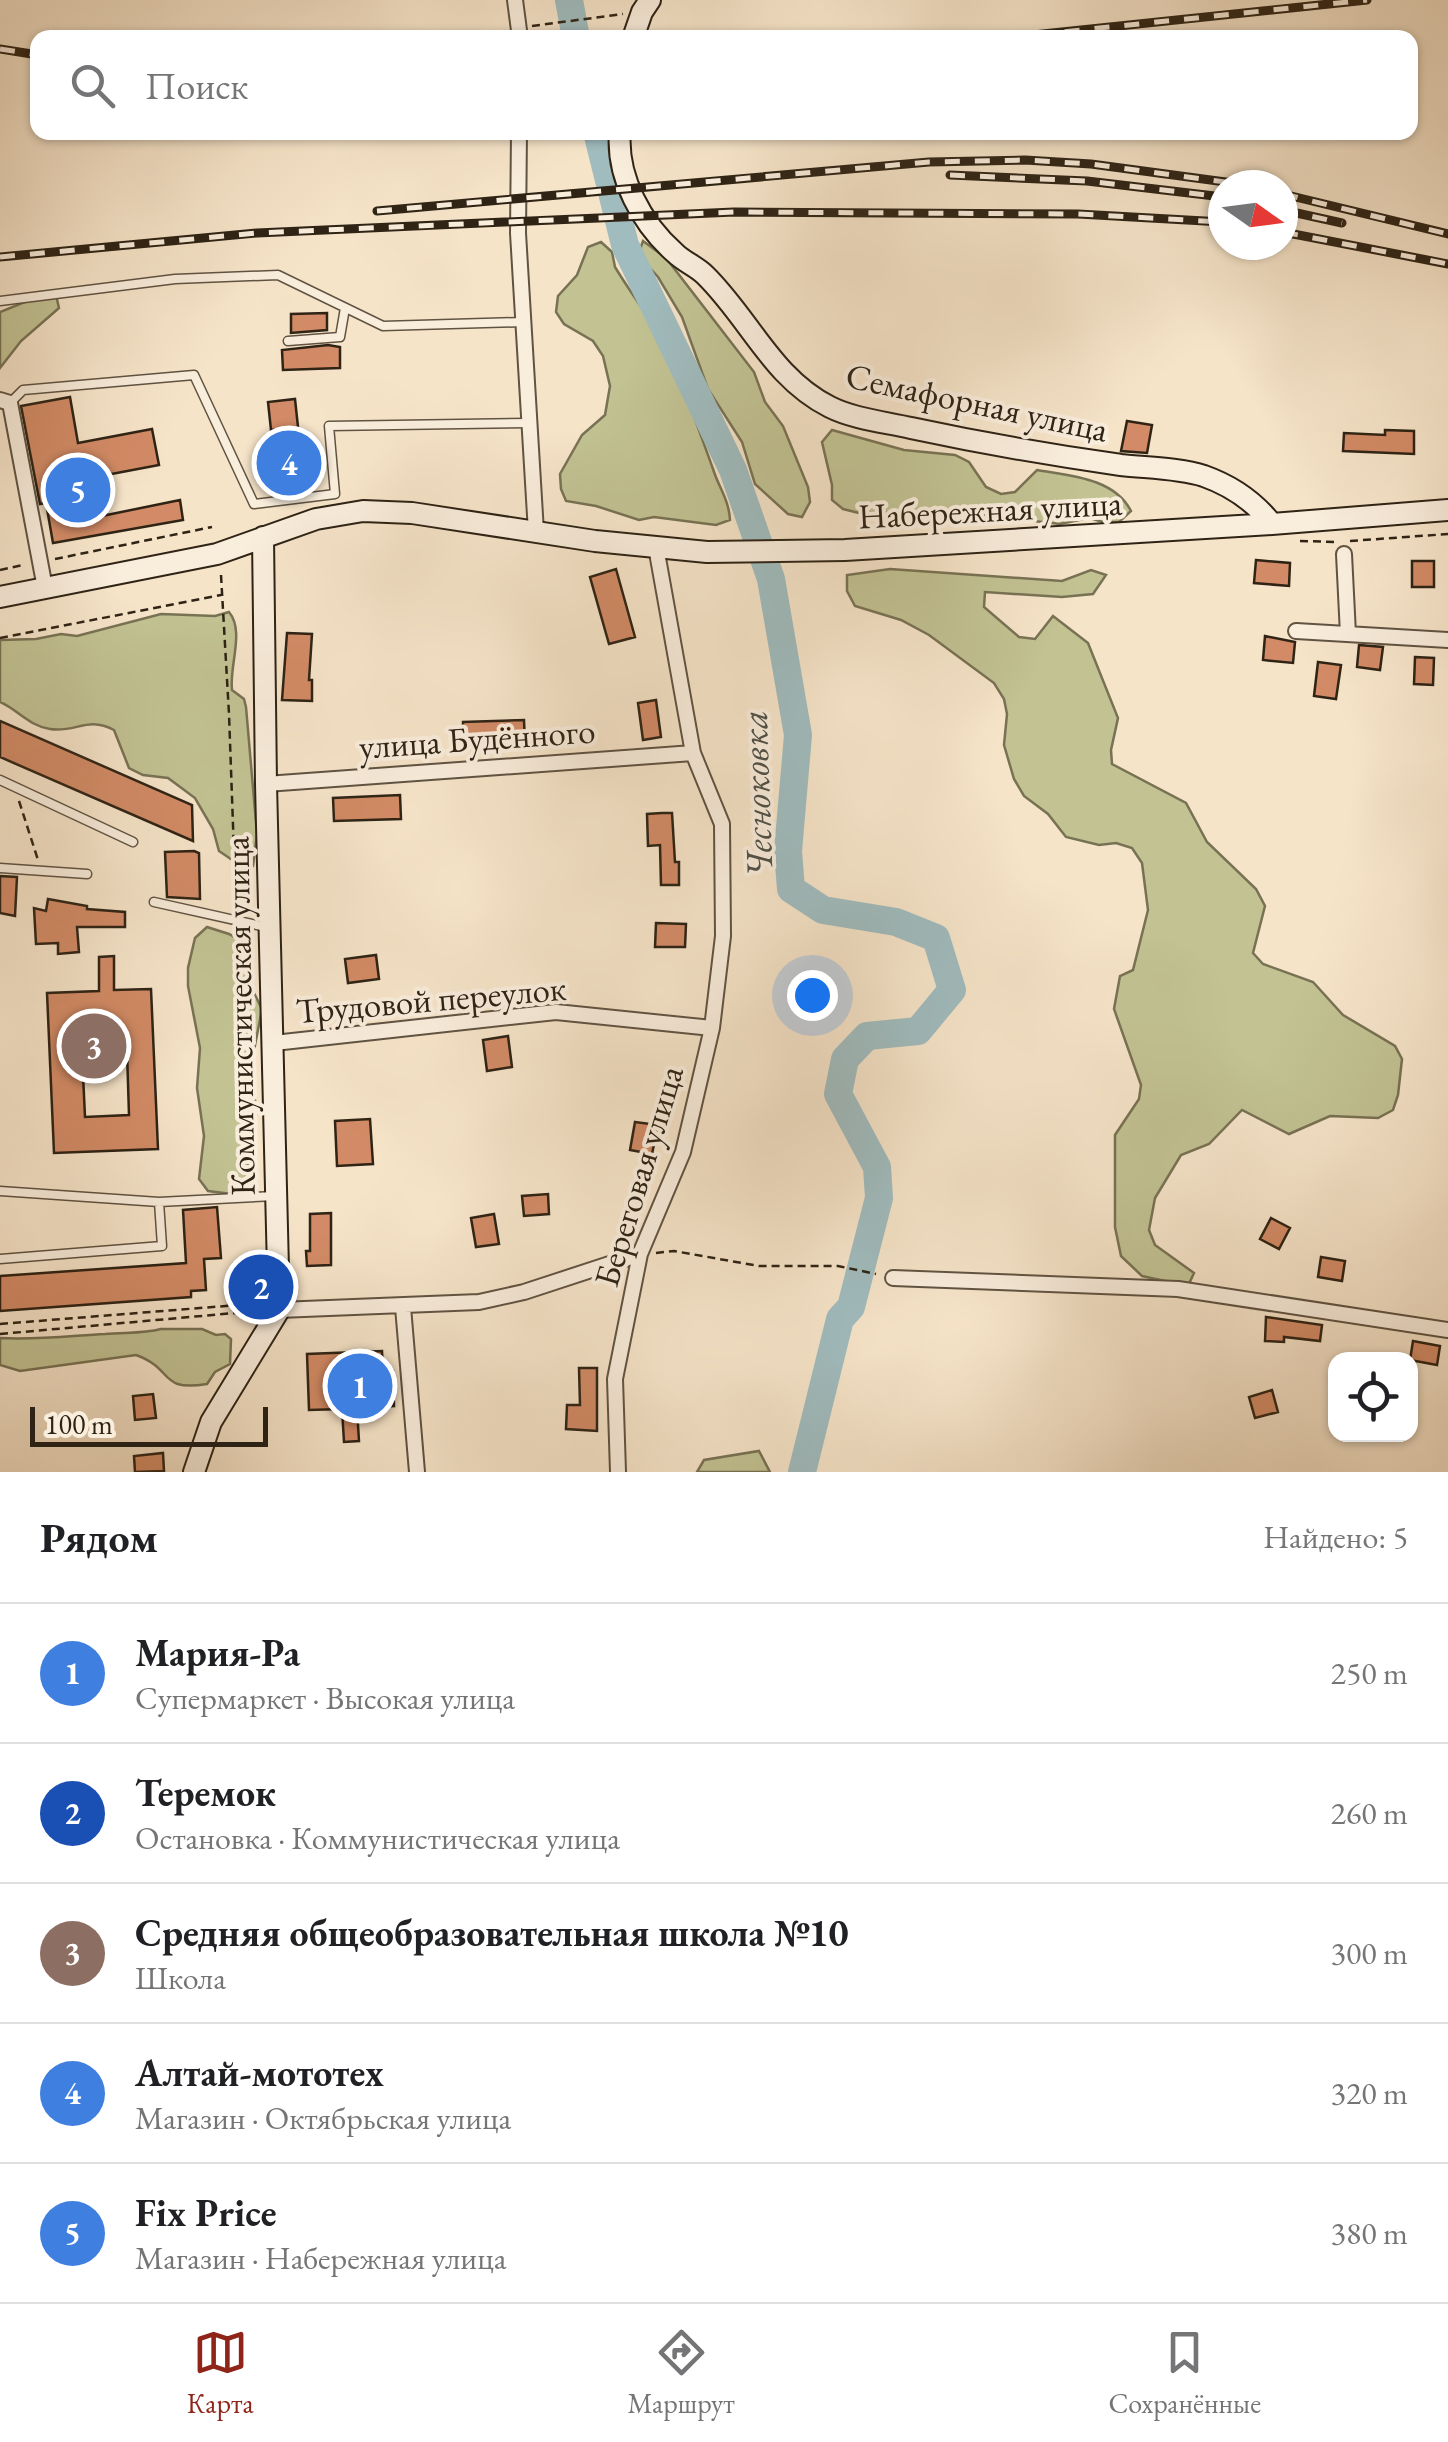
<!DOCTYPE html>
<html lang="ru">
<meta charset="utf-8">
<style>
:root{--surface:#fff;--page:#f6f6f6;--text:#202124;--muted:#757577;--line:#e0e0e0;--accent:#8f2418}
body{margin:0;font-family:"EB Garamond",serif;background:var(--page);color:var(--text)}
.controls{position:absolute;right:30px;bottom:30px;display:grid;overflow:hidden;border-radius:20px;box-shadow:0 2px 8px #0004}
.controls button{width:90px;height:90px;display:grid;place-items:center;padding:0;border:0;border-bottom:2px solid var(--line);background:var(--surface);color:var(--text);font:50px sans-serif}
.compass{position:absolute;left:1208px;top:170px;width:90px;height:90px;border-radius:50%;background:var(--surface);box-shadow:0 2px 8px #0004;rotate:104deg}
.scale{position:absolute;left:30px;bottom:25px;width:238px;box-sizing:border-box;padding-left:10px;border:5px solid #2e2315;border-top:0;font-size:28px;line-height:35px;white-space:nowrap;color:#2e2315;-webkit-text-stroke:8px #f9eddc;paint-order:stroke}
.you{position:absolute;left:812px;top:995px;width:35px;height:35px;margin:-25px;border:8px solid #fff;border-radius:50%;background:#1a73e8;box-shadow:0 0 0 15px #1a73e833}
.badge{display:grid;place-items:center;width:65px;height:65px;border-radius:50%;background:var(--accent);color:#fff;font-size:32px;font-weight:700}
.pin{position:absolute;translate:-50% -50%;border:5px solid #fff;box-shadow:0 2px 10px #0006}
.list{margin:0;padding:0;list-style:none}
h2{display:flex;justify-content:space-between;align-items:center;height:130px;margin:0;padding:0 40px;font-size:42px}
h2 small{font-size:32px;font-weight:400;color:var(--muted)}
.list li{display:grid;grid-template-columns:65px 1fr auto;gap:30px;align-items:center;box-sizing:border-box;height:140px;padding:0 40px;border-top:2px solid var(--line)}
.list b{display:block;font-size:38px;white-space:nowrap}
.list p{margin:0;font-size:32px;white-space:nowrap;color:var(--muted)}
.list em{font-size:32px;font-style:normal;color:var(--muted)}
.icon{flex:none;width:55px;height:55px;fill:none;stroke:currentColor;stroke-width:2;stroke-linecap:round;stroke-linejoin:round}
.map{position:relative;flex:none;width:1448px;height:1472px;overflow:hidden}
.search{position:absolute;background:var(--surface);box-shadow:0 2px 8px #0004;left:30px;right:30px;top:30px;height:110px;display:flex;align-items:center;gap:25px;box-sizing:border-box;padding:0 35px;border-radius:20px;color:var(--muted);font-size:38px}
.sheet{height:830px;background:var(--surface)}
nav{display:flex;justify-content:space-around;align-items:center;box-sizing:border-box;height:140px;border-top:2px solid var(--line);background:var(--surface);font-size:28px;color:var(--muted)}
nav a{display:grid;justify-items:center;gap:5px}
nav .on{color:var(--accent)}
.map>svg:first-child{display:block}
.green{fill:#c2c293;stroke:#787254;stroke-width:2.5}
.lines{fill:none;stroke-linecap:round;stroke-linejoin:round}
.river{stroke:#a0bcbf;stroke-width:28}
.building{fill:#d28b66;stroke:#2e2315;stroke-width:2.5;fill-rule:evenodd}
.lane-casing{stroke:#605342;stroke-width:11}
.street-casing{stroke:#605342;stroke-width:18}
.secondary-casing{stroke:#2e2315;stroke-width:24}
.path{stroke:#2e2315;stroke-width:2.5;stroke-dasharray:8 5;stroke-linecap:butt}
.lane{stroke:#f9eddc;stroke-width:8}
.street{stroke:#f9eddc;stroke-width:14}
.secondary{stroke:#f9eddc;stroke-width:20}
.rail-casing{stroke:#2e2315;stroke-width:9}
.rail{stroke:#f9eddc;stroke-width:5;stroke-dasharray:15;stroke-linecap:butt}
.labels{text-anchor:middle;dominant-baseline:central;stroke-width:8;stroke-linejoin:round;paint-order:stroke}
.street-label{font-size:35px;fill:#2e2315;stroke:#f9eddc}
.water-label{font-size:38px;font-style:italic;fill:#505148;stroke:#f9eddc}
</style>
<div class="map">
<svg width="1448" height="1472" viewBox="0 0 1448 1472">
<rect width="100%" height="100%" fill="#f6e4c9"/>
<filter id="stains"><feTurbulence type="fractalNoise" baseFrequency=".002" numOctaves="4"/><feColorMatrix values="0 0 0 0 .2 0 0 0 0 .09 0 0 0 0 .02 0 0 0 .5 -.17"/></filter>
<radialGradient id="worn" r=".72"><stop offset=".6" stop-color="#630" stop-opacity="0"/><stop offset="1" stop-color="#630" stop-opacity=".3"/></radialGradient>
<path class="green" d="M643 241 666 258 754 372 765 402 783 426 808 487 810 502 802 517 788 514 755 484 742 442 708 389 682 317 658 277 638 255Z
M601 242 612 252 615 267C633 297 658 328 672 360 687 396 700 433 713 469 719 488 729 500 730 520L716 525 654 517 639 520 596 506 566 501 561 489 560 474 582 435 605 415 610 386 603 356 593 341 564 324 556 312 558 296 577 275 588 247Z
M40 292 56 295 59 308 21 341 0 368V312L30 300Z
M832 430 904 450 955 455 969 462 986 487 1001 494 1015 492 1037 470C1071 476 1114 478 1131 511L1119 522H1103L1089 518 1060 524 954 512 859 513 843 509 832 500V485L822 442Z
M890 569 1062 581 1091 570 1106 575 1093 594 1062 597 985 592 984 607 1019 637 1035 639 1053 616 1088 643 1118 718 1111 750 1112 764 1186 803 1207 842 1256 889 1265 906 1253 953 1263 964 1313 982 1343 1015 1395 1046 1402 1059 1398 1095 1393 1110 1378 1118 1330 1116 1289 1134 1242 1110 1209 1144 1181 1155 1155 1198 1149 1230 1155 1245 1194 1273 1188 1286 1142 1276 1121 1256 1115 1227V1135L1139 1099 1141 1085 1114 1009 1120 976 1133 970 1148 910 1142 863 1132 848 1116 843 1099 845 1066 837 1048 814 1024 796 1014 779 1004 745 1007 714 1004 699 994 683 929 635 901 620 855 606 847 591V575Z
M229 612C245 631 229 666 232 690L244 699 246 707 257 834 253 866 247 870 219 851 213 829 195 798 168 778 143 775 129 768 114 730C87 716 76 733 50 729 29 726 18 710 0 702V640L36 639 61 634 77 636 161 614 215 616Z
M207 927 229 934 246 944 250 958 249 983 262 1009 252 1061 256 1114 248 1166 244 1183 232 1194 208 1191 199 1179 204 1136 197 1088 200 1048 188 986V968L195 938Z
M161 1329H202L216 1335 225 1334 231 1339 230 1364 215 1372 207 1384C158 1392 175 1369 136 1355L20 1371 0 1365V1338C36 1340 69 1336 105 1334 125 1332 142 1334 161 1329Z
M759 1451 770 1472H697L704 1460Z"/>
<g class="lines">
<path class="river" d="M569 0 576 38
M597 132 625 245 733 470 771 579 798 735 788 851 791 889 823 910 896 922 936 938 952 990 918 1031 867 1036 845 1059 838 1094 877 1167 879 1198 851 1307 840 1319 802 1472"/>
</g>
<path class="building" d="M327 313V330L291 333V314Z
M328 345 340 347V368L283 370 282 350Z
M70 397 78 443 152 429 159 465 85 479 92 518 180 500 183 520 53 543 46 503 40 504 21 406Z
M295 399 298 427 271 430 268 402Z
M1127 421 1152 425 1147 453 1121 451Z
M1385 430 1414 431V454L1343 451 1344 433 1385 435Z
M300 454 302 476 265 480 263 457Z
M1256 560 1290 563 1289 586 1254 583Z
M1412 561H1434V587H1412Z
M616 569 635 637 609 644 590 577Z
M287 633 312 634 309 680H312V701L282 700Z
M1265 636 1295 642 1293 663 1263 660Z
M1359 645 1383 647 1380 670 1357 667Z
M1415 657 1434 658 1433 685 1414 684Z
M1318 662 1341 665 1336 699 1314 696Z
M656 700 661 737 643 740 638 703Z
M524 720 525 743 463 740V722Z
M0 721 192 805 193 841 0 757Z
M400 795 401 819 334 821 333 798Z
M662 813H672L675 862H679V885H661L660 845 648 846 647 814Z
M194 851 199 853 200 899 167 897 165 852Z
M0 876 17 877 15 916 0 913Z
M48 899 87 906V909L125 912V927H77L79 952 58 954V943L36 944 34 908 46 911Z
M656 923 686 924 685 947H655Z
M376 955 379 979 348 983 345 959Z
M114 956V990L151 989 158 1149 54 1153 47 993 99 991V957ZM127 1052 129 1115 85 1117 82 1053Z
M508 1036 512 1067 487 1071 483 1040Z
M370 1119 373 1164 337 1166 335 1121Z
M635 1122 658 1125 652 1154 630 1150Z
M548 1194 549 1214 524 1216 522 1196Z
M217 1207 221 1258 204 1259 206 1290 191 1291V1297L0 1311V1276L186 1263 183 1210Z
M331 1213V1265L307 1266 306 1251H310V1214Z
M494 1214 499 1244 476 1247 471 1218Z
M1271 1218 1290 1228 1279 1249 1260 1239Z
M1321 1257 1345 1261 1342 1281 1318 1277Z
M1266 1317 1322 1325 1320 1341 1284 1337V1342L1265 1341Z
M1413 1341 1440 1346 1437 1365 1410 1360Z
M382 1351 383 1372 393 1371 394 1406 357 1408 359 1441 344 1442 342 1409 309 1410 307 1354Z
M579 1368H597V1431L566 1429 567 1405H580Z
M1272 1390 1278 1412 1255 1418 1249 1397Z
M153 1394 156 1418 135 1420 133 1396Z
M163 1453 164 1471 135 1472 134 1456Z"/>
<g class="lines">
<g class="lane-casing">
<path id="lane" d="M0 301 175 279 278 275 383 326 523 322
M288 341 340 337 345 308
M10 403 23 390 194 375 254 504 335 494 329 426 529 423
M0 780 133 842
M0 868 87 874
M154 902 266 927
M0 1191 159 1202 275 1196
M0 1259 162 1246 159 1202"/>
</g>
<g class="street-casing">
<path id="street" d="M515 0 520 38
M519 132 518 233 536 532
M0 400 10 403 45 588
M1344 554 1348 634
M1296 631 1448 640
M266 784 693 753
M274 1043 556 1012 712 1028
M893 1278 1178 1289 1448 1330
M403 1307 417 1472
M279 1310 479 1302 524 1292 640 1254
M618 1472 615 1379 640 1254 683 1152 712 1028 723 936 722 824 693 753 656 547"/>
</g>
<g class="secondary-casing">
<path id="secondary" d="M633 38 642 12 650 0
M620 132C616 177 642 224 675 253 684 262 696 266 705 275 750 319 772 378 830 407 854 419 885 422 911 428 981 443 1050 455 1121 465 1148 468 1179 468 1204 476 1232 486 1254 501 1272 524
M0 597 217 554 316 519 363 511 412 513 595 541 707 552 845 550 1272 524 1448 510
M194 1472 211 1422 279 1310 266 784 263 537"/>
</g>
<path class="path" d="M532 26 623 14
M1300 541 1337 542
M1350 541 1448 534
M55 559 212 527
M0 570 23 565
M221 575 229 714 236 908
M0 638 221 595
M19 801 38 860
M236 931 246 1188
M656 1253 674 1251 759 1266H838L876 1274
M0 1324 263 1303
M0 1334 257 1311"/>
<use href="#lane" class="lane"/>
<use href="#street" class="street"/>
<use href="#secondary" class="secondary"/>
<g class="rail-casing">
<path id="rail" d="M1005 38 1367 0
M0 49 38 55
M950 175 1087 181 1223 197
M1283 194 1448 234
M1283 210 1342 223
M377 211 929 162 1025 160 1091 164 1248 185
M1283 232 1448 264
M0 257 257 233 734 212 1078 214 1223 222"/>
</g>
<use href="#rail" class="rail"/>
</g>
<g class="labels">
<g class="street-label">
<text transform="translate(977 402) rotate(12)">Семафорная улица</text>
<text transform="translate(990 509) rotate(-3)">Набережная улица</text>
<text transform="translate(477 738) rotate(-4)">улица Будённого</text>
<text transform="translate(431 999) rotate(-5)">Трудовой переулок</text>
<text transform="translate(239 1016) rotate(-91)">Коммунистическая улица</text>
<text transform="translate(638 1176) rotate(-73)">Береговая улица</text>
</g>
<g class="water-label">
<text transform="translate(756 794) rotate(-92)">Чесноковка</text>
</g>
</g>
<rect width="100%" height="100%" filter="url(#stains)"/>
<rect width="100%" height="100%" fill="url(#worn)"/>
</svg>
<div class="controls">
<button><svg class="icon" aria-label="locate" viewBox="0 0 24 24"><circle cx="12" cy="12" r="6"/><path d="M12 2v4M12 18v4M2 12h4M18 12h4"/></svg></button>
</div>
<svg class="compass" viewBox="-18 -18 36 36"><path d="M0-13l5 13h-10z" fill="#e53935"/><path d="M0 13l5-13h-10z" fill="#757577"/></svg>
<div class="scale">100 m</div>
<div class="you"></div>
<div class="pin badge" style="left:360px;top:1386px;background:#3f7fe0">1</div>
<div class="pin badge" style="left:261px;top:1287px;background:#1a4fb4">2</div>
<div class="pin badge" style="left:94px;top:1046px;background:#8d6e63">3</div>
<div class="pin badge" style="left:289px;top:463px;background:#3f7fe0">4</div>
<div class="pin badge" style="left:78px;top:490px;background:#3f7fe0">5</div>
<div class="search"><svg class="icon" aria-label="search" viewBox="0 0 24 24"><circle cx="10" cy="10" r="6"/><path d="M15 15l6 6"/></svg>Поиск</div>
</div>
<section class="sheet">
<h2>Рядом<small>Найдено: 5</small></h2>
<ul class="list">
<li><span class="badge" style="background:#3f7fe0">1</span><div><b>Мария-Ра</b><p>Супермаркет · Высокая улица</p></div><em>250 m</em></li>
<li><span class="badge" style="background:#1a4fb4">2</span><div><b>Теремок</b><p>Остановка · Коммунистическая улица</p></div><em>260 m</em></li>
<li><span class="badge" style="background:#8d6e63">3</span><div><b>Средняя общеобразовательная школа №10</b><p>Школа</p></div><em>300 m</em></li>
<li><span class="badge" style="background:#3f7fe0">4</span><div><b>Алтай-мототех</b><p>Магазин · Октябрьская улица</p></div><em>320 m</em></li>
<li><span class="badge" style="background:#3f7fe0">5</span><div><b>Fix Price</b><p>Магазин · Набережная улица</p></div><em>380 m</em></li>
</ul>
</section>
<nav>
<a class="on"><svg class="icon" aria-label="map" viewBox="0 0 24 24"><path d="M3 6l6-2 6 2 6-2v14l-6 2-6-2-6 2zM9 4v14M15 6v14"/></svg>Карта</a>
<a><svg class="icon" aria-label="directions" viewBox="0 0 24 24"><path d="M12 3l9 9-9 9-9-9zM9 14v-3h6M13 9l2 2-2 2"/></svg>Маршрут</a>
<a><svg class="icon" aria-label="saved" viewBox="0 0 24 24"><path d="M7 4h10v16l-5-4-5 4z"/></svg>Сохранённые</a>
</nav>
